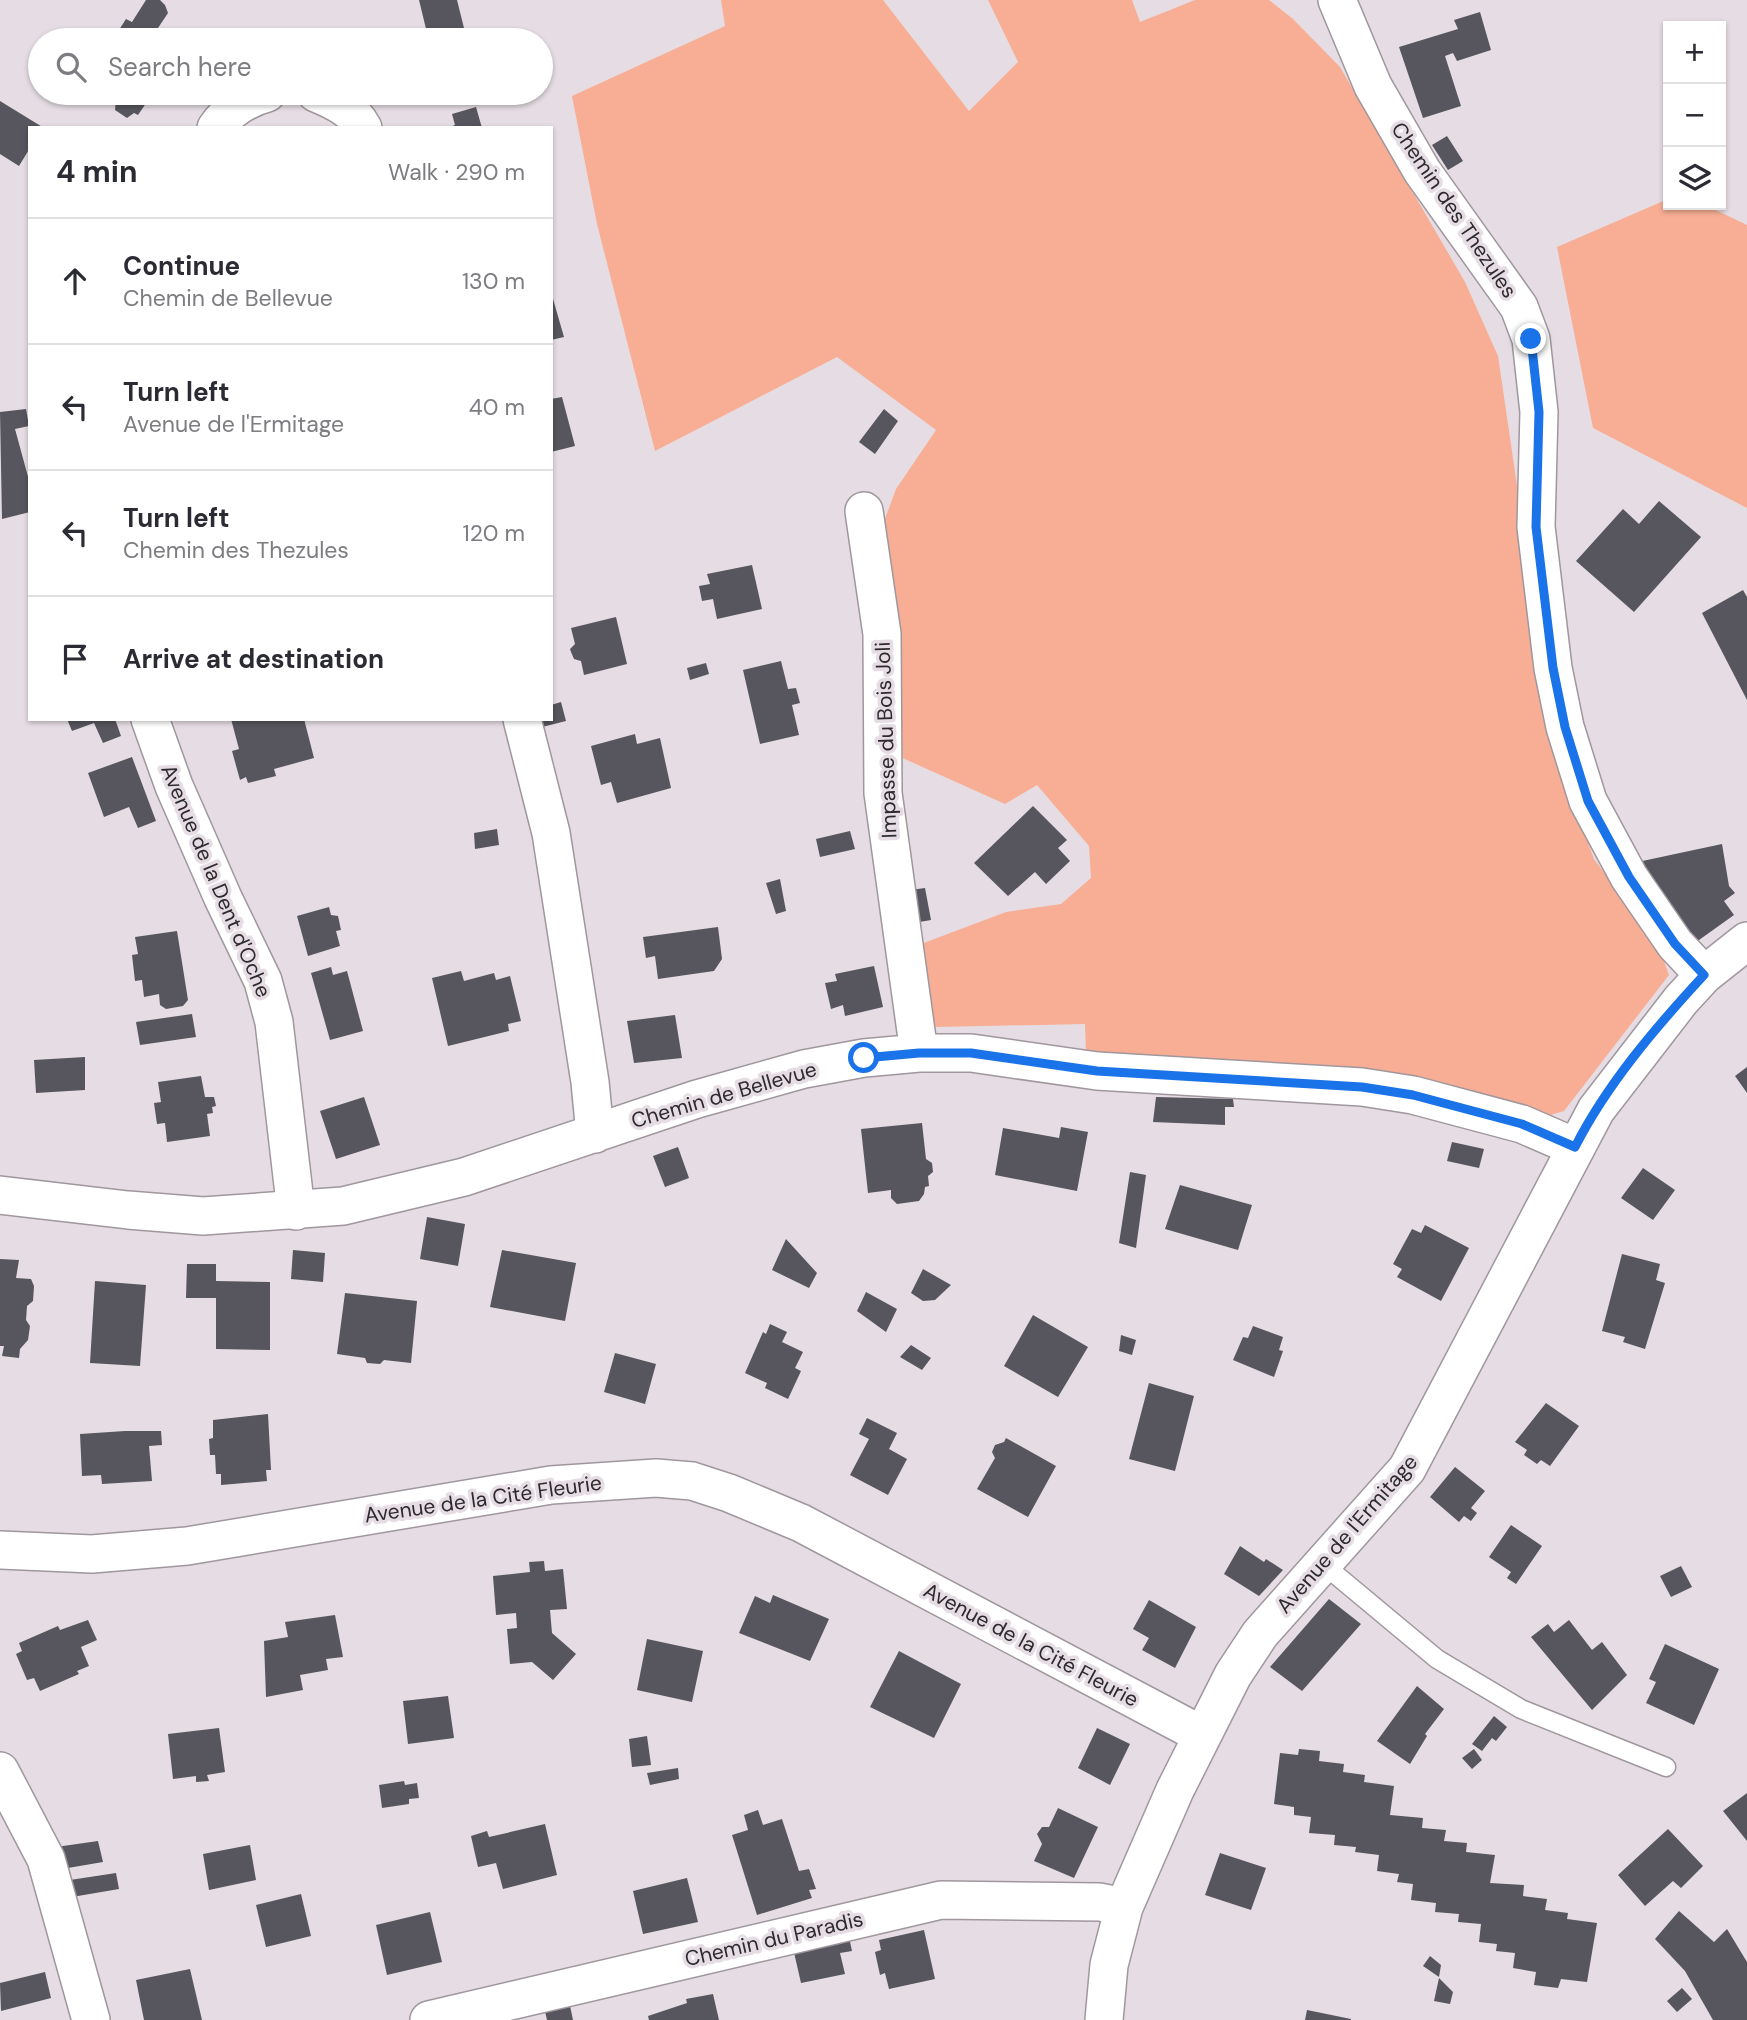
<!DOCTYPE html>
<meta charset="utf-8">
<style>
:root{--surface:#fff;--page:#f7f7f7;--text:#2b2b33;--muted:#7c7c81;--line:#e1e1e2}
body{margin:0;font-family:"DM Sans",sans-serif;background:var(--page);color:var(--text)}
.controls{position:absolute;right:21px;top:21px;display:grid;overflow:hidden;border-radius:0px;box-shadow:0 2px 5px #0004}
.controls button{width:63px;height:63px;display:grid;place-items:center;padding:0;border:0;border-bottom:2px solid var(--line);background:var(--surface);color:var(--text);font:35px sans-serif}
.stop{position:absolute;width:21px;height:21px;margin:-16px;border:5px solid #1a73e8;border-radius:50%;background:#fff}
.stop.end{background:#1a73e8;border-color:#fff;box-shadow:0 2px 7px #0008}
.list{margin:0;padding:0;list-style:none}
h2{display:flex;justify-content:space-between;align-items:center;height:91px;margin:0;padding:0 28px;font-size:30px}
h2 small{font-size:23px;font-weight:400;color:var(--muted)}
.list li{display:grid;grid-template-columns:46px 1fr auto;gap:21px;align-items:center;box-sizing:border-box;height:126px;padding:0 28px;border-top:2px solid var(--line)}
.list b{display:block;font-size:26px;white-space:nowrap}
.list p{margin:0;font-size:23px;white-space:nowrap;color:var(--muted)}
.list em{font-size:23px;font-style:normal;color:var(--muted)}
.icon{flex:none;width:38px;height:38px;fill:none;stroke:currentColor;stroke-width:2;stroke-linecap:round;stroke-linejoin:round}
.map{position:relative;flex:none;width:1747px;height:2020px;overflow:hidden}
.search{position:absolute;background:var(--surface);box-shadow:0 2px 5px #0004;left:28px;top:28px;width:525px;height:77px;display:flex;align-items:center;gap:18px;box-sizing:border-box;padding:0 24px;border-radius:38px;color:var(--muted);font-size:26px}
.panel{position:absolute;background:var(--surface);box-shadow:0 2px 5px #0004;left:28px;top:126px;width:525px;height:595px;border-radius:0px}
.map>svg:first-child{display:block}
.green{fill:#f8ae94}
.building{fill:#57555d}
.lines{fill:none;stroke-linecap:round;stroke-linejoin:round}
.service-casing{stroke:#9f979d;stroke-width:21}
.minor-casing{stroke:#9f979d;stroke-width:40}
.service{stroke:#fff;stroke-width:18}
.minor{stroke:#fff;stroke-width:37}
.route{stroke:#1a73e8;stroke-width:9}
.labels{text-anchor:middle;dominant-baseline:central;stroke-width:7;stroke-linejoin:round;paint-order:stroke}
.street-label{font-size:21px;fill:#2d2a2d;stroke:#e5dde3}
</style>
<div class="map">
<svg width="1747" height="2020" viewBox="0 0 1747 2020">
<rect width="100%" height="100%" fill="#e5dde3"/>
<path class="green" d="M721 0H883L969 111 1018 62 988 0H1132L1140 22 1195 0H1269L1293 19 1340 67 1465 282 1498 356 1557 758 1594 859 1658 945 1669 975 1564 1111 1544 1117 1086 1053 1085 1024 935 1027 921 944 1006 912 1061 904 1091 878 1089 846 1037 785 1005 804 898 756 879 535 896 489 936 430 837 357 655 451 597 224 572 96 725 26Z
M1668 199V205H1705L1747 225V508L1593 428 1557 247Z"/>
<path class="building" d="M146 0H160L165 5 168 13 152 37 163 35 171 40H106L111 33 115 36 126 19 132 22Z
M419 0H457L467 40H420L428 37Z
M1480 12 1491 50 1457 61 1453 53 1445 56 1461 106 1423 118 1399 47 1458 29 1454 20Z
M105 93H153L138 115 134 113 127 118 115 110 116 100Z
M0 101 44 128H30V148L19 166 0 154Z
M476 107 482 128H447L455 125 452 114Z
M1447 136 1463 161 1448 170 1432 145Z
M551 292 564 337 551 340Z
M562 397 575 446 551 452V399Z
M26 409 29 426 15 429 30 484V512L2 519 0 412Z
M884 409 898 421 875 454 859 442Z
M1659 501 1701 537 1634 612 1576 561 1623 509 1639 524Z
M752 565 762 609 717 619 713 599 702 601 699 586 710 584 707 574Z
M1743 590 1747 597V700L1702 613Z
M616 617 627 664 584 675 581 661 574 659 571 652 570 649 575 644 571 628Z
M781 661 788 689 796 688 800 703 792 705 799 735 760 744 743 670Z
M706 663 709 674 690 680 687 668Z
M561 702 566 721 542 727 539 719H551V705Z
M67 719H115L121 736 103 743 94 723 72 731Z
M231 719H304L314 758 274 769 276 776 248 783 246 777 240 780 232 751 239 749Z
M635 734 637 744 660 738 671 788 617 803 611 782 601 785 591 746Z
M132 757 156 821 138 828 129 807 104 817 88 773Z
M1033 806 1067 840 1058 848 1070 861 1046 884 1035 872 1008 896 974 863Z
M497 829 499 845 475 849 474 833Z
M850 831 855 849 820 857 816 839Z
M1722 844 1729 886 1735 893 1724 901 1734 915 1692 945 1633 863Z
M780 879 786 911 776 914 766 883Z
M925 888 931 920 908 924 903 891Z
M329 907 331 915 338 916 341 930 336 931 340 946 308 956 297 916Z
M718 927 722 959 714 971 658 979 655 956 646 958 643 937Z
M177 931 188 1000 183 1006 166 1009 160 1005 159 994 144 997 142 980 135 981 132 955 138 954 135 937Z
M874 966 883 1007 845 1016 843 1005 831 1009 825 983 837 981 835 974Z
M331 967 333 975 347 971 363 1031 330 1040 311 973Z
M461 971 464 981 494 973 496 980 510 976 521 1021 508 1024 509 1031 448 1046 432 978Z
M192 1014 196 1037 140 1045 136 1022Z
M675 1015 682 1058 634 1063 627 1021Z
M85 1057V1090L36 1093 34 1060Z
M1747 1067V1093L1735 1076Z
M201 1076 205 1097H214L216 1106 212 1107 213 1113 207 1114 210 1136 167 1142 165 1123 157 1124 154 1103 161 1102 158 1082Z
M364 1097 380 1145 336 1159 320 1111Z
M1156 1097 1233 1099 1234 1107H1225V1125L1153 1122Z
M922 1123 926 1159 932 1163 933 1172 928 1176 929 1186 925 1187 924 1194 919 1201 897 1204 891 1198V1190L868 1193 861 1129Z
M1061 1127 1088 1132 1077 1191 995 1175 1003 1128 1059 1138Z
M1452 1142 1484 1149 1479 1168 1447 1161Z
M678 1147 689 1178 665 1187 653 1156Z
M1643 1168 1675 1190 1653 1220 1621 1198Z
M1130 1172 1146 1175 1136 1248 1119 1243Z
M1180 1185 1252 1205 1238 1250 1165 1229Z
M427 1217 465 1224 458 1266 420 1259Z
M1425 1225 1469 1248 1441 1301 1397 1277 1402 1269 1393 1264 1412 1229 1421 1233Z
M786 1239 817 1273 809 1288 772 1270Z
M293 1250 325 1253 323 1282 291 1279Z
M502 1250 576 1263 565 1321 490 1307Z
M1622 1254 1660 1264 1656 1280 1665 1283 1645 1349 1623 1342 1625 1337 1602 1331Z
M0 1259 19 1260 16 1278 31 1279 34 1286 33 1301 27 1306 26 1320 30 1326 28 1340 20 1349 19 1358 2 1356 4 1346H0Z
M187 1264H216V1281L270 1282V1350L216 1349V1298H186Z
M923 1269 951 1285 935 1300 923 1301 911 1293Z
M95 1281 146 1285 140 1366 90 1363Z
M866 1292 897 1309 886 1332 857 1311Z
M345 1293 417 1301 411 1363 384 1360 380 1364 367 1363 365 1358 337 1354Z
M1033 1315 1088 1347 1058 1397 1004 1366Z
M770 1324 787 1332 782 1342 803 1352 795 1368 801 1371 788 1399 765 1388 767 1383 745 1373 763 1332 766 1334Z
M1253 1326 1283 1337 1279 1350 1283 1351 1274 1377 1233 1360 1243 1337 1248 1338Z
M1121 1335 1136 1340 1132 1355 1119 1351Z
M911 1345 931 1358 922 1370 900 1357Z
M615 1353 656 1364 645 1404 604 1392Z
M1149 1383 1194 1396 1175 1471 1129 1459Z
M1546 1403 1579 1426 1550 1466 1541 1460 1537 1464 1524 1455 1527 1450 1515 1442Z
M268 1414 271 1470H266L267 1481 221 1485V1474H216L215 1455H210L209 1439 213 1438V1420Z
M867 1418 897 1433 889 1449 907 1459 888 1495 850 1475 869 1439 859 1434Z
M125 1431H161L162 1445 149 1446 152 1481 102 1484 101 1475 82 1476 80 1434Z
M1006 1438 1056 1466 1028 1517 977 1489 995 1458 992 1452 995 1445 1004 1442Z
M1455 1467 1485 1491 1471 1508 1477 1513 1471 1521 1464 1516 1459 1522 1430 1497Z
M1511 1525 1542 1546 1516 1584 1507 1578 1511 1572 1489 1557Z
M1240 1546 1264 1562 1266 1559 1283 1570 1259 1596 1224 1574Z
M544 1561 545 1571 563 1569 567 1609 550 1610 552 1633 576 1654 553 1680 532 1662 510 1664 507 1629 517 1628 516 1613 496 1615 493 1576 530 1572 529 1562Z
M1681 1566 1692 1587 1671 1597 1660 1576Z
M773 1595 829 1619 810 1661 739 1633 755 1596 770 1603Z
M1329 1599 1361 1624 1302 1691 1270 1667Z
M1149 1600 1196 1627 1175 1668 1142 1650 1149 1638 1133 1629Z
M335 1615 343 1657 326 1659 328 1670 300 1675 303 1690 266 1697 264 1641 288 1637 285 1622Z
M88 1620 97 1640 81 1647 89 1666 77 1671 79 1674 40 1691 34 1678 27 1680 16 1654 22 1651 19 1643 58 1626 60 1630Z
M1569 1620 1592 1650 1602 1642 1627 1675 1592 1710 1531 1637 1548 1624 1554 1632Z
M647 1639 703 1651 692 1702 637 1690Z
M1665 1644 1719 1669 1694 1725 1646 1703 1656 1682 1649 1679Z
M899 1651 961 1684 934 1738 870 1707Z
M1417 1686 1444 1709 1425 1734 1427 1736 1410 1764 1377 1741Z
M448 1696 454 1738 408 1744 403 1701Z
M1494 1716 1507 1727 1496 1741 1492 1738 1482 1751 1472 1744Z
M219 1728 225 1772 207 1775 209 1781 196 1782V1776L173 1779 168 1734Z
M1097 1728 1130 1744 1110 1785 1078 1768Z
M647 1736 651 1765 632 1767 629 1739Z
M1299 1749 1320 1751 1319 1761 1344 1764 1343 1772 1365 1775 1364 1782 1394 1786 1390 1815 1423 1818 1422 1828 1446 1830 1444 1841 1467 1843 1466 1852 1495 1855 1490 1883 1524 1885 1523 1896 1547 1899 1545 1910 1568 1913 1567 1919 1597 1923 1587 1982 1561 1979 1558 1988 1534 1985 1536 1972 1513 1968 1515 1953 1496 1951 1497 1944 1479 1942 1481 1924 1458 1922 1459 1914 1435 1912 1436 1903 1411 1900 1413 1884 1397 1882 1399 1874 1377 1871 1379 1855 1355 1852 1356 1847 1334 1845 1335 1835 1309 1833 1311 1817 1294 1815V1807L1274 1804 1280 1753 1298 1755Z
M1474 1749 1482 1760 1472 1769 1462 1758Z
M678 1768 679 1779 650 1785 647 1773Z
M404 1781 405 1785 417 1783 419 1798 409 1799V1804L382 1808 379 1785Z
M1747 1793V1841L1723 1811Z
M1058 1808 1098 1827 1074 1878 1034 1861 1042 1844 1037 1834 1042 1827H1049Z
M758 1810 763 1825 782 1819 799 1871 809 1869 816 1889 809 1890 812 1898 757 1915 732 1835 748 1830 744 1815Z
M545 1824 557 1875 503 1889 496 1863 478 1867 471 1836 487 1831 489 1837Z
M1668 1829 1703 1866 1681 1888 1673 1881 1645 1906 1618 1875Z
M98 1841 103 1862 62 1869 56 1847Z
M250 1845 256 1880 209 1890 203 1854Z
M1220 1853 1266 1868 1251 1910 1205 1895Z
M116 1873 119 1889 72 1897 70 1880Z
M687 1878 698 1922 643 1934 633 1891Z
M301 1894 311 1936 266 1947 256 1905Z
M1679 1911 1714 1942 1727 1929 1747 1962V2020H1713L1685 1971 1655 1939Z
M430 1912 442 1962 387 1975 376 1925Z
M924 1930 935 1979 889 1989 885 1973 880 1975 875 1952 881 1950 879 1940Z
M849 1937 852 1951 840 1953 845 1974 801 1983 793 1948Z
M1430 1956 1441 1965 1439 1977 1423 1966Z
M190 1969 202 2020H144L136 1980Z
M45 1972 51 1998 1 2011 0 1983Z
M1439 1978 1453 1992 1450 2004 1434 2001Z
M1682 1988 1692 1999 1677 2012 1667 2001Z
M713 1994 719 2020H649L648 2016 687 2003 686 1999Z
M569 2001 573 2020H547L544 2007Z
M1307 2010 1351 2019V2020H1305Z"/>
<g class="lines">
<g class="service-casing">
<path id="service" d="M1323 1564 1437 1659 1521 1709 1666 1767"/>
</g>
<g class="minor-casing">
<path id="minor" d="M1337 0 1373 86 1422 171 1519 307 1531 339 1539 412 1536 527 1553 668 1565 727 1588 801 1629 877 1675 944 1704 975
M316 93C335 101 353 109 363 128
M216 128C227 111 247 98 267 93
M864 511 882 634 883 793 919 1053
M150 719 174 786 223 898 263 981 274 1022 296 1211
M522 719 551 833 590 1082 595 1134
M0 1195 128 1210 203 1216 343 1206 464 1177 697 1099 804 1069 864 1058 919 1053H971L1097 1071 1362 1087 1413 1095 1522 1124 1575 1147
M0 1550 92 1554 187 1546 551 1485 656 1478 692 1481 729 1493 801 1523 1202 1735
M0 1771 46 1859 91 2020
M429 2020 941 1900 1100 1902 1124 1907
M1104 2020 1109 1965 1124 1907 1175 1790 1233 1675 1260 1634 1407 1469 1596 1110 1681 1000 1704 975 1747 941"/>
</g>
<use href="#service" class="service"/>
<use href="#minor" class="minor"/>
</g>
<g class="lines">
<path class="route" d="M864 1058 919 1053H971L1097 1071 1362 1087 1413 1095 1522 1124 1575 1147C1607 1084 1656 1027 1704 975L1675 944 1629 877 1588 801 1565 727 1553 668 1536 527 1539 412 1531 339"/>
</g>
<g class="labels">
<g class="street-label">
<text transform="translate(1454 210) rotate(56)">Chemin des Thezules</text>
<text transform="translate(886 740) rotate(-92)">Impasse du Bois Joli</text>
<text transform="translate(216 881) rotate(67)">Avenue de la Dent d'Oche</text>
<text transform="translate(724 1095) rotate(-16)">Chemin de Bellevue</text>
<text transform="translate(483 1499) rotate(-8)">Avenue de la Cité Fleurie</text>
<text transform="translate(1347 1534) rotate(-49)">Avenue de l'Ermitage</text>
<text transform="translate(1031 1645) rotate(28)">Avenue de la Cité Fleurie</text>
<text transform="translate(774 1939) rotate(-13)">Chemin du Paradis</text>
</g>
</g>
</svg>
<div class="controls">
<button>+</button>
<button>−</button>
<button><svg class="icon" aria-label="layers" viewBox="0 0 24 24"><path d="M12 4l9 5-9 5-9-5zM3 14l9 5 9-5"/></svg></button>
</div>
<div class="stop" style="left:864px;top:1058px"></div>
<div class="stop end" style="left:1531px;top:339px"></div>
<div class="search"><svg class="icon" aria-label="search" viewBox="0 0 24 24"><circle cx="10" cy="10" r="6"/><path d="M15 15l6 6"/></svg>Search here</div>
<section class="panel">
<h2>4 min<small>Walk · 290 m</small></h2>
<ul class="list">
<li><svg class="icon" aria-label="ahead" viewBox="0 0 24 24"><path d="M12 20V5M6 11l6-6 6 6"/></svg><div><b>Continue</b><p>Chemin de Bellevue</p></div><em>130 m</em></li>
<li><svg class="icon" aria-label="left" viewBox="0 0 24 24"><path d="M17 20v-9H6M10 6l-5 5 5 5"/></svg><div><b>Turn left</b><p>Avenue de l'Ermitage</p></div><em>40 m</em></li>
<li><svg class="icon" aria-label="left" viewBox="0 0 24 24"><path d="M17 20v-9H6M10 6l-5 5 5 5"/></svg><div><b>Turn left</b><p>Chemin des Thezules</p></div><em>120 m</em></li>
<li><svg class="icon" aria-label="arrive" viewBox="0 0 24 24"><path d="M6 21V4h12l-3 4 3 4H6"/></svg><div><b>Arrive at destination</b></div></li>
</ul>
</section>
</div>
